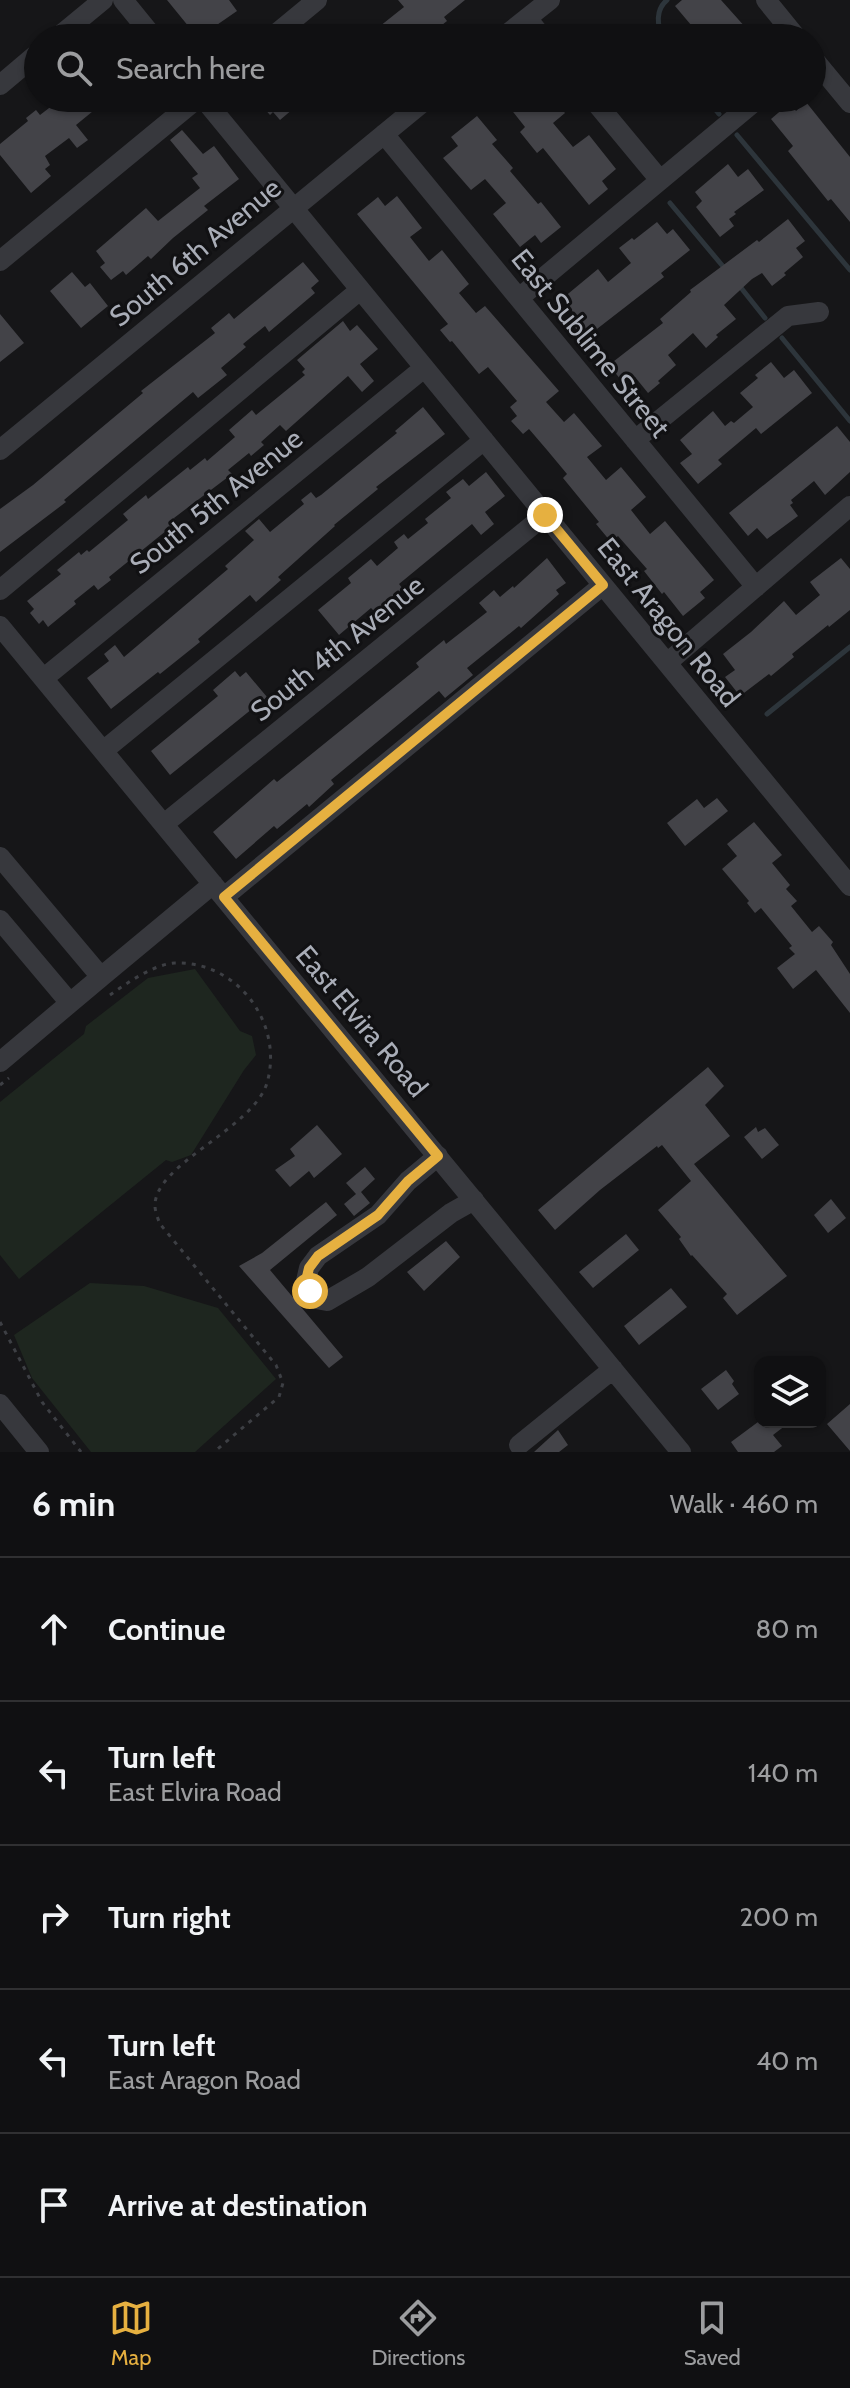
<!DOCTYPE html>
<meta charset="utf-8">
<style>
:root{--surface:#101012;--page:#19191b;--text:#f1f3f6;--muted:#9c9d9f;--line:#303032;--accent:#e6b040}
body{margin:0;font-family:Cabin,sans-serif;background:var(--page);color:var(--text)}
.controls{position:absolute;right:24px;bottom:24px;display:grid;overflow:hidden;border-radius:16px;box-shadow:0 2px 6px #0004}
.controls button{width:72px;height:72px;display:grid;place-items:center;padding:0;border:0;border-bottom:2px solid var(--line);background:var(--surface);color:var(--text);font:40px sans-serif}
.stop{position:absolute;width:24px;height:24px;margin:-18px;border:6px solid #e6b040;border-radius:50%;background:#fff}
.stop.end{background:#e6b040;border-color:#fff;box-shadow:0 2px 8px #0008}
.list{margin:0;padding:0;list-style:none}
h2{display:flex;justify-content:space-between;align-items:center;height:104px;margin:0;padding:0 32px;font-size:34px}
h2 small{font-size:26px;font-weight:400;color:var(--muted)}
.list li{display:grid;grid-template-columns:52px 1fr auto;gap:24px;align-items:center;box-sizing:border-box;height:144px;padding:0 32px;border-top:2px solid var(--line)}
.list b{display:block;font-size:30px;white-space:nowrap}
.list p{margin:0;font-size:26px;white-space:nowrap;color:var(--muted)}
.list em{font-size:26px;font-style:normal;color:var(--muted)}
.icon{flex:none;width:44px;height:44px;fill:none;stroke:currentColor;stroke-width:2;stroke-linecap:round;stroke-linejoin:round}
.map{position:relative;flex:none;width:850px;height:1452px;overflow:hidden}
.search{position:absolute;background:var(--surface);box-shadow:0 2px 6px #0004;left:24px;right:24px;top:24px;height:88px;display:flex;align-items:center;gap:20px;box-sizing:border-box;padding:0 28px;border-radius:44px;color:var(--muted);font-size:30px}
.sheet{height:824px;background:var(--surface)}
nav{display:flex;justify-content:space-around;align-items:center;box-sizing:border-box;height:112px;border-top:2px solid var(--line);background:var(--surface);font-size:22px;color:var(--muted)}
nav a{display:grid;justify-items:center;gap:4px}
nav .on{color:var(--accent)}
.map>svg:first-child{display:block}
.green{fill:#1e261f}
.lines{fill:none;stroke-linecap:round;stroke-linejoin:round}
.stream{stroke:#2d353b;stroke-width:5}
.building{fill:#434348}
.path{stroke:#3d3f44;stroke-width:3;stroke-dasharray:4 6;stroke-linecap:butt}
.minor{stroke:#37383d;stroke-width:20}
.route{stroke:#e6b040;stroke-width:10}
.labels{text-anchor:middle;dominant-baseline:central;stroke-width:6;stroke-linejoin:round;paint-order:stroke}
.street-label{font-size:28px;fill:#a9adb7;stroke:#111113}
</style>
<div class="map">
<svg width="850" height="1452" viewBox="0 0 850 1452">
<rect width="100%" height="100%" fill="#161618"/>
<path class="green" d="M195 969 240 1031 252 1036 256 1055 244 1070 191 1155 172 1162 166 1160 19 1279 0 1255V1102L84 1034 86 1026 148 978Z
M90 1283 144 1286 218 1308 276 1379 195 1452H91L32 1378 14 1335Z"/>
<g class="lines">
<path class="stream" d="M661 38C658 24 655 10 667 0
M706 98 719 114
M737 135 850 270
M670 203 726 270
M738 284 765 318
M782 338 850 421
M767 714 850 647"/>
</g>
<path class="building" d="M167 0H229L237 11 198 38Z
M398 0H465L444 17 447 21 426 38H365L404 7Z
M682 0H721L755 38H702L675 6Z
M62 98H109L76 125 88 140 77 148 69 138 45 156 50 165 45 169 51 176 31 193 0 155V144L28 121 26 118 36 110 40 115Z
M255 98H291L286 102 293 109 280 120 273 112 270 115Z
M502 98H553L565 113 553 123 573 147 589 135 616 169 602 181 608 189 589 205 543 148 537 153 520 132 525 127Z
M806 102 850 157V222L831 199 828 201 788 151 793 146 771 119 785 107 789 111 793 107 796 111Z
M477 116 497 140 492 144 513 168 510 171 538 204 541 202 561 227 541 243 535 235 520 247 493 214 506 203 485 179 471 190 443 158 458 146 451 137Z
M182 130 203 154 214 146 239 179 204 206 208 210 173 238 151 259 148 256 126 275 123 271 111 280 100 267 105 263 96 251 146 208 158 221 200 188 192 178 198 174 170 140Z
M728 164 738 177 748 169 764 190 734 212 736 214 729 219 734 226 720 237 696 207 702 201 695 192Z
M397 196 422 228 410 237 429 261 442 250 469 284 459 293 476 313 485 306 559 391 546 402 564 422 574 413 602 446 587 457 606 480 621 467 646 497 631 510 650 534 665 521 714 580 700 592 705 598 683 616 664 592 662 594 644 571 647 569 618 536 611 542 596 524 599 522 563 478 567 474 547 450 529 429 523 434 511 421 517 416 510 407 517 401 488 367 479 374 452 341 450 342 440 330 448 324 357 214 378 197 385 206Z
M788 219 805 241 796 248 803 257 784 273 786 275 772 286 762 273 752 279 724 305 736 319 716 335 718 337 706 348 693 333 668 355 676 365 658 381 660 383 648 393 635 377 625 385 609 365 663 323 660 319 691 292 690 290 757 240 759 242Z
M657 222 667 234 673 229 690 250 661 273 664 277 584 339 567 317 573 312 563 298 598 269 608 282 631 263 619 248 632 238 634 240Z
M303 262 319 281 311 288 315 293 269 332 265 326 243 344 246 347 221 368 227 375 198 398 193 392 64 500 66 502 0 552V509L33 485 143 393 141 391 215 333 211 328 229 313 234 319Z
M72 272 85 287 90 283 108 306 81 328 50 291Z
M0 314 24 343 0 362Z
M343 321 350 331 357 325 378 349 360 364 374 381 362 392 348 376 286 431 280 425 261 442 264 445 251 456 249 453 228 470 232 474 174 518 177 522 109 577 111 580 98 590 94 585 74 601 76 604 48 627 43 620 39 624 30 613 34 609 27 601 61 574 57 570 79 552 81 555 87 550 89 552 128 520 123 514 146 495 148 499 188 467 190 470 205 458 207 461 235 437 229 430 252 410 256 415 305 375 302 372 305 369 297 360Z
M771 362 784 378 794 370 812 393 761 434 756 428 718 460 722 464 698 484 680 463 692 454 680 440 713 411 725 426 731 421 734 423 753 407 740 393 758 378 755 375Z
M423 407 445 434 376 487 378 489 334 525 335 526 278 577 281 580 256 602 250 595 198 639 200 642 160 674 158 672 111 709 87 678 109 661 104 654 115 645 124 657 228 569 225 566 254 540 245 531 259 519 270 532 304 504 301 500 311 492 316 498 321 495 397 433 395 431Z
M837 426 850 442V472L825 495 814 481 791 500 793 503 790 505 798 516 767 539 757 528 748 536 729 513Z
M486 472 505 496 485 512 494 524 481 535 472 524 399 584 403 589 375 612 371 608 339 635 318 610 351 583 348 578 371 559 377 566 398 548 394 542 404 534 408 539 428 523 425 519 451 498 446 492 463 479 469 486Z
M547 558 566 583 556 590 559 594 521 628 519 626 467 668 473 675 445 698 439 691 331 780 334 784 309 807 307 804 277 829 274 826 236 859 213 832 274 779 277 782 419 667 416 663 444 640 446 644 487 612 479 603 494 590 500 597 513 586 514 588Z
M841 558 850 569V610L829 627 828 625 792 654 794 657 771 676 769 674 740 696 725 677 735 670 723 654 751 632 784 601 796 615 820 595 810 582Z
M235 671 240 677 246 672 267 697 170 775 151 751 218 696 213 690Z
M717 798 728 811 685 846 667 823 697 799 704 808Z
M754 822 782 855 772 863 790 885 786 889 797 901 791 906 812 932 819 926 833 942 831 945 850 974V1013L816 970 793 989 777 968 795 954 789 948 792 946 761 908 755 913 747 903 749 901 722 869 737 856 727 844Z
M708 1067 724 1086 705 1105 730 1136 694 1164 787 1276 737 1315 723 1298 727 1294 692 1255 691 1256 679 1239 681 1237 658 1210 691 1181 662 1145 658 1148 657 1146 600 1190 555 1230 538 1210Z
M317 1125 342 1154 314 1178 309 1171 290 1187 275 1170 295 1156 290 1149Z
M756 1127 758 1132 765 1128 779 1145 762 1159 744 1137Z
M365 1167 375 1179 361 1192 370 1203 354 1216 344 1204 356 1194 346 1183Z
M831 1199 846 1218 828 1233 814 1215Z
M326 1202 337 1215 270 1270 343 1357 329 1368 239 1266 262 1253Z
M626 1234 639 1250 593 1288 579 1272Z
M446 1241 460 1257 424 1291 407 1272Z
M671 1288 687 1307 639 1345 624 1326Z
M726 1370 734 1381 732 1384 739 1394 718 1410 701 1389Z
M850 1404V1451L827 1424Z
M758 1422H790L773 1435 782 1446 774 1452H738L731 1442Z
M558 1430 568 1445 559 1452H534Z"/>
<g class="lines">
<path class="path" d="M110 995C127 983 154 964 175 963 238 961 284 1024 267 1083 253 1129 154 1164 155 1206 155 1211 158 1219 160 1224L276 1365 283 1383 279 1397 214 1452
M0 1085 9 1078
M0 1322 42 1402 81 1452"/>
<path class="minor" d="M123 0 154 38
M766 0 797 38
M527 18 543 38
M57 38 103 0
M271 38 317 0
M502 38 550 0
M812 57 850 103
M0 85 38 53
M203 98 850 886
M592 98 660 180
M384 134 756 587
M0 261 198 98
M519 298 759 98
M635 440 788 316 819 312
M0 450 428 98
M0 590 360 290
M0 626 681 1452
M667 663 850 506
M44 678 424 368
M103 751 484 440
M164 824 545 515
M0 857 101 977 213 884
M224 897 603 585
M0 920 70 1003
M0 1062 101 977
M438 1156 408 1181 378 1215 318 1256 309 1268 306 1281 316 1299 327 1301 368 1277 451 1213 474 1200
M0 1404 39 1452
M519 1445 613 1369"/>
</g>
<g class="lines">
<path class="route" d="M310 1291 306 1281 309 1268 318 1256 378 1215 408 1181 438 1156 224 897 603 585 545 515"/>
</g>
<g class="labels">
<g class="street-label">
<text transform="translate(195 252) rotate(-40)">South 6th Avenue</text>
<text transform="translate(591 343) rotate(51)">East Sublime Street</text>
<text transform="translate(216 501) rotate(-39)">South 5th Avenue</text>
<text transform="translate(669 622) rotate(51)">East Aragon Road</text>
<text transform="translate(337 648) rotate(-39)">South 4th Avenue</text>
<text transform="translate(362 1021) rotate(50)">East Elvira Road</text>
</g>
</g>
</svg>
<div class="controls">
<button><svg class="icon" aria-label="layers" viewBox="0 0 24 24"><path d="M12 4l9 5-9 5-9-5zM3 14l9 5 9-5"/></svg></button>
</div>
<div class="stop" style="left:310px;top:1291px"></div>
<div class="stop end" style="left:545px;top:515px"></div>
<div class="search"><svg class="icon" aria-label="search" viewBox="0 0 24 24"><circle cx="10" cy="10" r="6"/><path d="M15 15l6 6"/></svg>Search here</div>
</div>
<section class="sheet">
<h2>6 min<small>Walk · 460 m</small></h2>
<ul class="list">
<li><svg class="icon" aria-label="ahead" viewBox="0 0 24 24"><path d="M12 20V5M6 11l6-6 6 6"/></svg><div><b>Continue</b></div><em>80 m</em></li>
<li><svg class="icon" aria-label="left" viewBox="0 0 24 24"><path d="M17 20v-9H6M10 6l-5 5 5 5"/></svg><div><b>Turn left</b><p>East Elvira Road</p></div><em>140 m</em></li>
<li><svg class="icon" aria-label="right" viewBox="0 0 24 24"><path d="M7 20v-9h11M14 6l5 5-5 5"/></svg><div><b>Turn right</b></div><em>200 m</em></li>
<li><svg class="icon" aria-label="left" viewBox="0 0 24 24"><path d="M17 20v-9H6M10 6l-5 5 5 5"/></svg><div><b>Turn left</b><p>East Aragon Road</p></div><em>40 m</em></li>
<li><svg class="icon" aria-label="arrive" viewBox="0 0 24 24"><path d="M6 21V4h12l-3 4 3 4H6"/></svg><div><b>Arrive at destination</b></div></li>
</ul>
</section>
<nav>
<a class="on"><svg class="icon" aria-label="map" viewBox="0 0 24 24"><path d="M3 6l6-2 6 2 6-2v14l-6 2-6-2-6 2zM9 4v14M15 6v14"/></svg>Map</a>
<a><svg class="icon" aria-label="directions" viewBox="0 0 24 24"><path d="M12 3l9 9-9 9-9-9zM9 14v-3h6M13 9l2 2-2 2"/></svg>Directions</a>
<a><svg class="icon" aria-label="saved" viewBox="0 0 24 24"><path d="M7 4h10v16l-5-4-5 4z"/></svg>Saved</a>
</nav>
